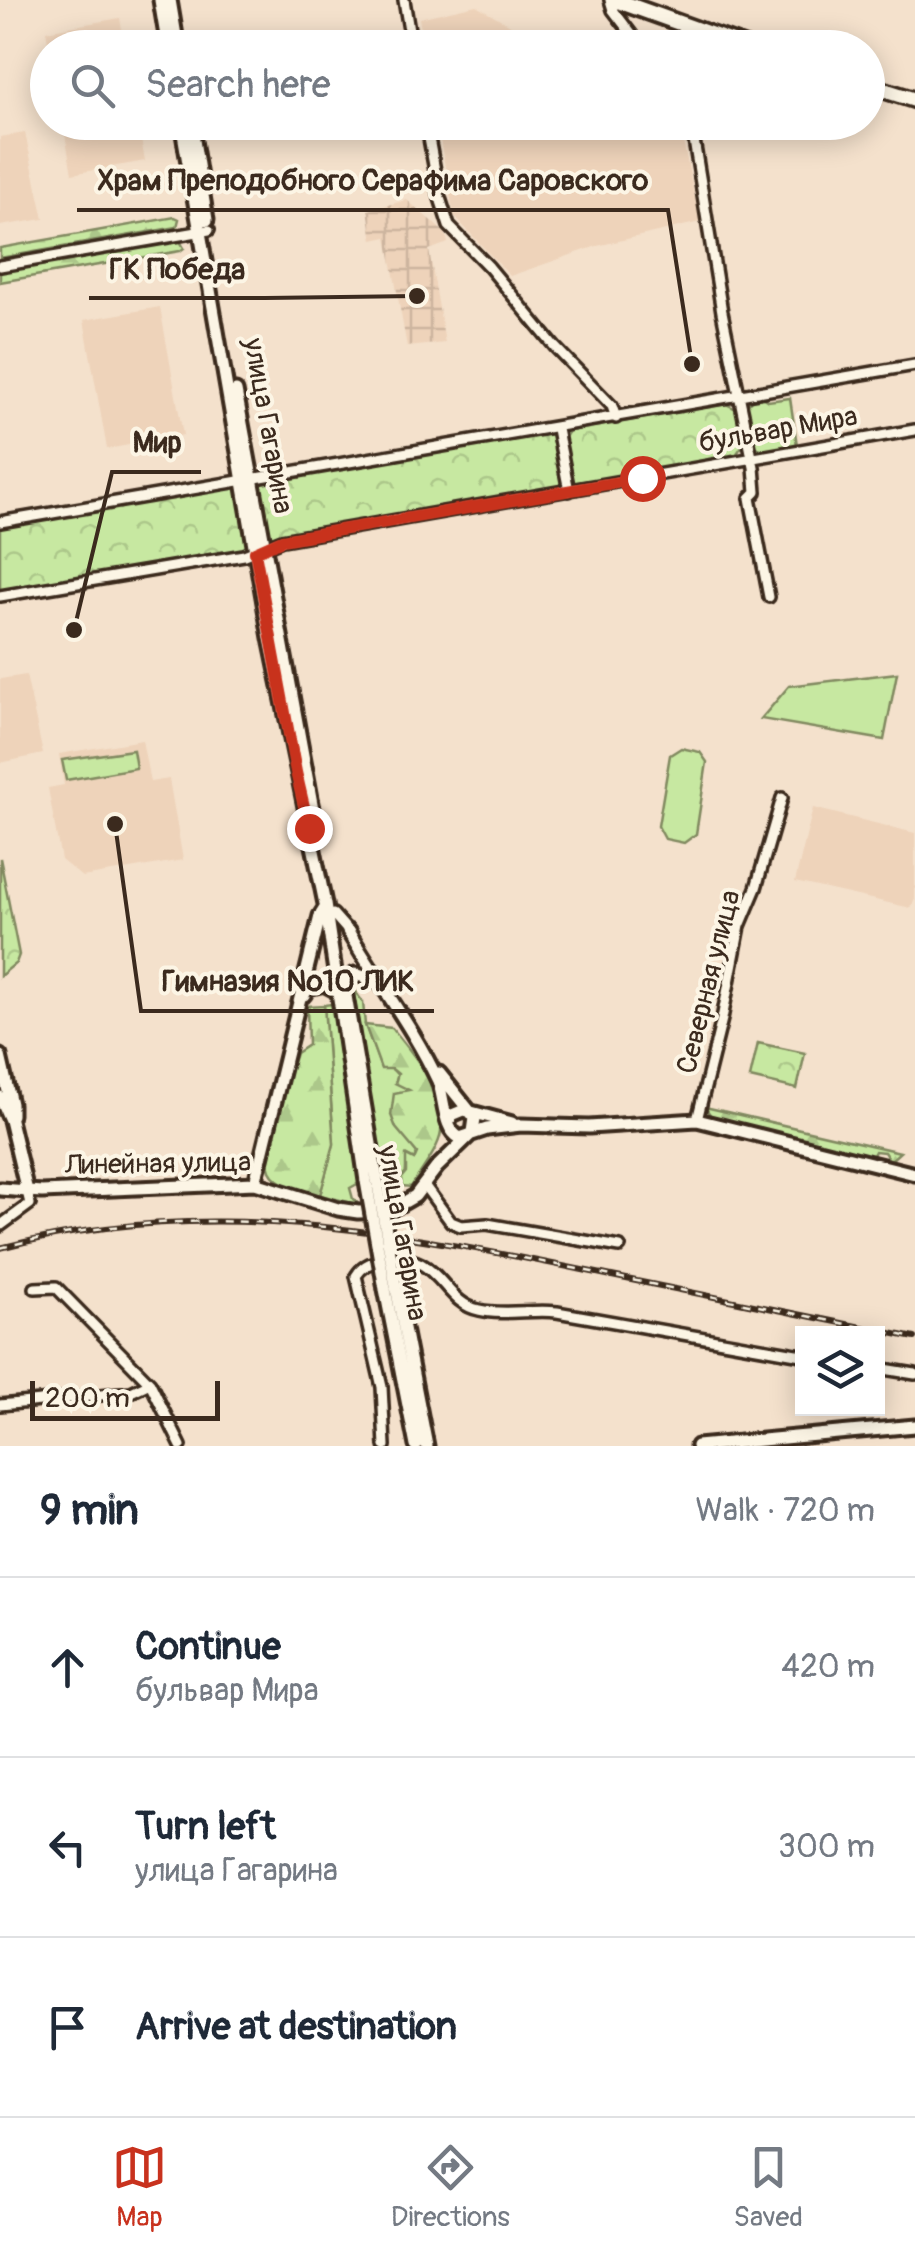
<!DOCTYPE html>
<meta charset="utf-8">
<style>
:root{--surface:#fff;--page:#f6f6f7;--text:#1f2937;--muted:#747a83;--line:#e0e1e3;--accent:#c8321e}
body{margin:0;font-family:Pangolin,sans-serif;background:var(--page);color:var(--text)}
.controls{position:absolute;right:30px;bottom:30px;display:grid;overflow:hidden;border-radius:0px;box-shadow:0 5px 25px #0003}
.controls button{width:90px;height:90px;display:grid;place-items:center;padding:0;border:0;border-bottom:2px solid var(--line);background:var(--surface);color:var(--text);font:50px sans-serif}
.scale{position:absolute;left:30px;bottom:25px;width:190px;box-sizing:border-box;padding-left:10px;border:5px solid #3b2a1e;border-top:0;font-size:28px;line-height:35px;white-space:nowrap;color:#3b2a1e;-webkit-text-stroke:8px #fcf5e5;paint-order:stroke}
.stop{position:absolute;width:30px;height:30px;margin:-22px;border:8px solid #c8321e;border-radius:50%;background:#fff}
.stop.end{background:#c8321e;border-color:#fff;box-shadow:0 2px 10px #0008}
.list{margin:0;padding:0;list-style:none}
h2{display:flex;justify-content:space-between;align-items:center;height:130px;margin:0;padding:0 40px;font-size:42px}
h2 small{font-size:32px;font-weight:400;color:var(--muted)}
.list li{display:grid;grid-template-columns:65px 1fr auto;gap:30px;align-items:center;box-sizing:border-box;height:180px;padding:0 40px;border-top:2px solid var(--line)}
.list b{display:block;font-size:38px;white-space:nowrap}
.list p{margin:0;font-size:32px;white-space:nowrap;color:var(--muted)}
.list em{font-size:32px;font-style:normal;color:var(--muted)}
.icon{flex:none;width:55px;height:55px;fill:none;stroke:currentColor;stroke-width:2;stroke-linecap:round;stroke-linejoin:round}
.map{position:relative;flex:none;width:915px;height:1446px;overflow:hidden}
.search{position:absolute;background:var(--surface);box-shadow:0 5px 25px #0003;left:30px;right:30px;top:30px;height:110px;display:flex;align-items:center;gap:25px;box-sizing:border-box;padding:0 35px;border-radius:55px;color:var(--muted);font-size:38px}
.sheet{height:670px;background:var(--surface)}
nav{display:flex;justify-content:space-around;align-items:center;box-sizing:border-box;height:140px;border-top:2px solid var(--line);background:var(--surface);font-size:28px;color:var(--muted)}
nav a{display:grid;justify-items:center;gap:5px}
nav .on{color:var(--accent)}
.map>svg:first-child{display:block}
.built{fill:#eed3ba}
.industrial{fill:url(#industrial-grid)}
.green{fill:#c7e8a1;stroke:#818960;stroke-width:2.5}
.forest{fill:url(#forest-firs);stroke:#818960;stroke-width:2.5}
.park{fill:url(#park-crowns);stroke:#818960;stroke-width:2.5}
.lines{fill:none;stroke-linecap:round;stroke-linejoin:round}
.minor-casing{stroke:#3b2a1e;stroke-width:16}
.major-casing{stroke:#3b2a1e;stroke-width:19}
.highway-casing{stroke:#3b2a1e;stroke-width:21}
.minor{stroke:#fcf5e5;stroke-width:9}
.major{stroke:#fcf5e5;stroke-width:11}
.highway{stroke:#fcf5e5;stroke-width:14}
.rail-casing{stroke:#3b2a1e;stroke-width:6}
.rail{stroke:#fcf5e5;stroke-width:2.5;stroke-dasharray:8;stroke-linecap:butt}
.major-bridge-casing{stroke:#3b2a1e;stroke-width:19;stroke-linecap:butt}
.major-bridge{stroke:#fcf5e5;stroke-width:11}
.route{stroke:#c8321e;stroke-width:12}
.labels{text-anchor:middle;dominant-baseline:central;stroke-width:8;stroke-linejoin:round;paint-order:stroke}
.street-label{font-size:28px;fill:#3b2a1e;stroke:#fcf5e5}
.leader{fill:none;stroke:#3b2a1e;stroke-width:4}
.callout-dot{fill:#3b2a1e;stroke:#fcf5e5;stroke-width:4}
.callout-label{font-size:30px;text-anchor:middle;font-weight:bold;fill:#3b2a1e;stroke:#fcf5e5;stroke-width:8;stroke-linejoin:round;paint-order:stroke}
</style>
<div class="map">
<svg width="915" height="1446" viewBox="0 0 915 1446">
<defs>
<pattern id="industrial-grid" width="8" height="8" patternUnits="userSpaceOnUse" patternTransform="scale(2.5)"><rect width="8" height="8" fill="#eed3ba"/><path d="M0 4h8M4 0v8" fill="none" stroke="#cdb59f"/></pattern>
<pattern id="forest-firs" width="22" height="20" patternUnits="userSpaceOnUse" patternTransform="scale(2.5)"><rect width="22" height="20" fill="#c7e8a1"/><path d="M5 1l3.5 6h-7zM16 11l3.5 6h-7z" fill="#acc78a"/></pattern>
<pattern id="park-crowns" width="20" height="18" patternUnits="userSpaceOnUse" patternTransform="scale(2.5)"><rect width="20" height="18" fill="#c7e8a1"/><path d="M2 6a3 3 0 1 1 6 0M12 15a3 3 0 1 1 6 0" fill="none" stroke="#acc78a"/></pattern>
</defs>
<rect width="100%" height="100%" fill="#f4e1cc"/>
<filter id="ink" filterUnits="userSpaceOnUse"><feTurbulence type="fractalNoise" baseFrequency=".01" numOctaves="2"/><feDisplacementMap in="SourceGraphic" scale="20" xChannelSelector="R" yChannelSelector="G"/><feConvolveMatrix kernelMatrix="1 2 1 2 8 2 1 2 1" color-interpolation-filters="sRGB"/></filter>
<g filter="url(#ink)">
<path class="built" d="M476 5 548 47H424L419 18Z
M120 18 125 47H49L46 31Z
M63 123H138L145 161 72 174Z
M437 123H679L700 222 597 246 510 276 454 216Z
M25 133 44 219 0 226V137Z
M160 307 183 435 107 449 84 320Z
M26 675 43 754 0 763V679Z
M142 740 150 782 169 779 183 860 82 877 61 860 48 788 64 785 59 754Z
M813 808 915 833V899L911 908 795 882Z"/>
<path class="industrial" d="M407 200 445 233 448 243 429 250 445 343 407 347 387 237 373 240 368 210Z"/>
<path class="green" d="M762 397 768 401 790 398 797 445 768 452 756 447 746 406 752 399Z
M897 673 884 740 761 719 789 686Z
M681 748 700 752 707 762 696 834 684 843 665 839 658 826 670 755Z
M133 750 136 768 66 780 62 760Z
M353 989 363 1002 365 1025 381 1068 392 1069 411 1090C377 1120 398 1124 417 1153L415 1160 407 1156 406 1172 401 1178H384Z
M332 1004 359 1183 350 1188 353 1199 360 1205 320 1195 334 1144 324 1005Z"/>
<path class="forest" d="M175 217 179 219 177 227 0 258V248Z
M180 241 184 248 180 251 0 282V272Z
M324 1005 334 1144 320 1195C306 1194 276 1185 270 1171 261 1150 289 1077 296 1053L308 1045 307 1006Z
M365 1025 392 1028C416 1057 445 1091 441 1132 439 1149 420 1172 411 1187L402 1186 401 1178 406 1172V1156L414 1160 417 1153 396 1128 391 1115 394 1093 409 1090 395 1083 398 1074 392 1069H381Z
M705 1107 900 1152 890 1161 884 1152 875 1151 872 1157 711 1116Z"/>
<path class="park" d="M726 404 736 409 743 445 735 456 576 485 570 480 563 440 569 431Z
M557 429 569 491 282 540 260 550 0 596V522Z
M0 858 19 955 16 963 0 976Z
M758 1043 805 1053 797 1089 750 1078Z"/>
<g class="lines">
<g class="minor-casing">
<path id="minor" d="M404 0 412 48
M610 0 613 10 642 48
M426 122 440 198 449 226 489 267 555 347 612 406 616 418
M691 122 722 312 754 467 756 492 750 498 769 597
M0 266 209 230
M557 429 569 491
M0 522 915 365
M0 596 244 555 282 540 915 430
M333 914 348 931
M697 1120 722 1019 740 926 756 888 782 798
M424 1185 451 1222 461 1226 487 1224 620 1247
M0 1226 30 1204 27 1191
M35 1288 56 1287 150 1383 181 1446
M878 1368 915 1374
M0 1405 131 1392 150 1383
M385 1446 382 1387 356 1276C362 1266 370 1262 381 1260 441 1248 440 1302 479 1310 504 1316 532 1309 557 1312L802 1355"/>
</g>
<g class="major-casing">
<path id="major" d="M160 0 168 48
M170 0 178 48
M181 122 270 638 325 904 366 1181
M191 122 207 220
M236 391 315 820
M348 931C377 981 414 1029 438 1081 445 1099 443 1130 460 1138L487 1129 521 1125 589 1127 697 1120 915 1174
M345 990 346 980 355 974 377 981
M304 995 308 988 324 984 339 992
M346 996 377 1179
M0 1056 11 1104V1115
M0 1097 10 1120 27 1191
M449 1121 452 1115 464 1110 512 1123
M255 1183 320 916 325 908
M0 1189 42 1192 255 1183 338 1209 358 1212 389 1211 415 1196 437 1167 473 1132 475 1118 439 1073
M396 1287 427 1446
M385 1289 416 1446
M697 1446 915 1426"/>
</g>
<g class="highway-casing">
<path id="highway" d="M615 0 749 48
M868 85 915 100"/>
</g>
<use href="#minor" class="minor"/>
<use href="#major" class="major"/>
<use href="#highway" class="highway"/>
<g class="rail-casing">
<path id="rail" d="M0 1248C207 1194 398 1232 602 1274 706 1295 811 1317 915 1338"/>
</g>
<use href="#rail" class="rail"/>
<g class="major-bridge-casing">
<path id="major-bridge" d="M377 1179 396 1287
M366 1181 385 1289"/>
</g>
<use href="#major-bridge" class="major-bridge"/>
</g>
</g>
<g class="lines" filter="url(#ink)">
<path class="route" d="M309 828 296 772 255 552 282 540 642 478"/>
</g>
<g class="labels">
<g class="street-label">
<text transform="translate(268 426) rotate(80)">улица Гагарина</text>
<text transform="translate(778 430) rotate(-10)">бульвар Мира</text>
<text transform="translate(709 982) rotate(-76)">Северная улица</text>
<text transform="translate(158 1164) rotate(-1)">Линейная улица</text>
<text transform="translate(402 1233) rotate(80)">улица Гагарина</text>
</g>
</g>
<path class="leader" d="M692 364L668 210H77M417 296L265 298H89M74 630L112 472H201M115 824L141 1011H434"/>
<g class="callout-dot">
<circle cx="692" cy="364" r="10"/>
<circle cx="417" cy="296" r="10"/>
<circle cx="74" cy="630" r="10"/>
<circle cx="115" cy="824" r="10"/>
</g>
<g class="callout-label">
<text x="373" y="190">Храм Преподобного Серафима Саровского</text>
<text x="177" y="279">ГК Победа</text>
<text x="157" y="452">Мир</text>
<text x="288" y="991">Гимназия №10 ЛИК</text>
</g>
</svg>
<div class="controls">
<button><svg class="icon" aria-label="layers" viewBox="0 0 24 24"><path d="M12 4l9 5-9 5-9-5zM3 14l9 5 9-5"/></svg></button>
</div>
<div class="scale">200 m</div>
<div class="stop" style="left:642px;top:478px"></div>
<div class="stop end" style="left:309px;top:828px"></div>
<div class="search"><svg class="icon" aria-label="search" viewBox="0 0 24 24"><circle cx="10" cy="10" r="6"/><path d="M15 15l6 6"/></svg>Search here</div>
</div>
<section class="sheet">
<h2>9 min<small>Walk · 720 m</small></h2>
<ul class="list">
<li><svg class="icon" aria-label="ahead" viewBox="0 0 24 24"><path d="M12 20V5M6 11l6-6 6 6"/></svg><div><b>Continue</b><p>бульвар Мира</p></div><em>420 m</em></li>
<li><svg class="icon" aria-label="left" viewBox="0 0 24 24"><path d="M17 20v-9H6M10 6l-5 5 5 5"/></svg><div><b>Turn left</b><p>улица Гагарина</p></div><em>300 m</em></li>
<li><svg class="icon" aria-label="arrive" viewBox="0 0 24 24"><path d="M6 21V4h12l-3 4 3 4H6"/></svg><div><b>Arrive at destination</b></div></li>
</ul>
</section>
<nav>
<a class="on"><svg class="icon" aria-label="map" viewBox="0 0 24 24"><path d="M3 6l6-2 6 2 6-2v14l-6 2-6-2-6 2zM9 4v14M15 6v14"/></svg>Map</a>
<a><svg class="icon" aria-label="directions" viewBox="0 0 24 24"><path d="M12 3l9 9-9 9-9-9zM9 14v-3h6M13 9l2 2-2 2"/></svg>Directions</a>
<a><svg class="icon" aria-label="saved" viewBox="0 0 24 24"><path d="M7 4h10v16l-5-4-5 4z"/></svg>Saved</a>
</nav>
